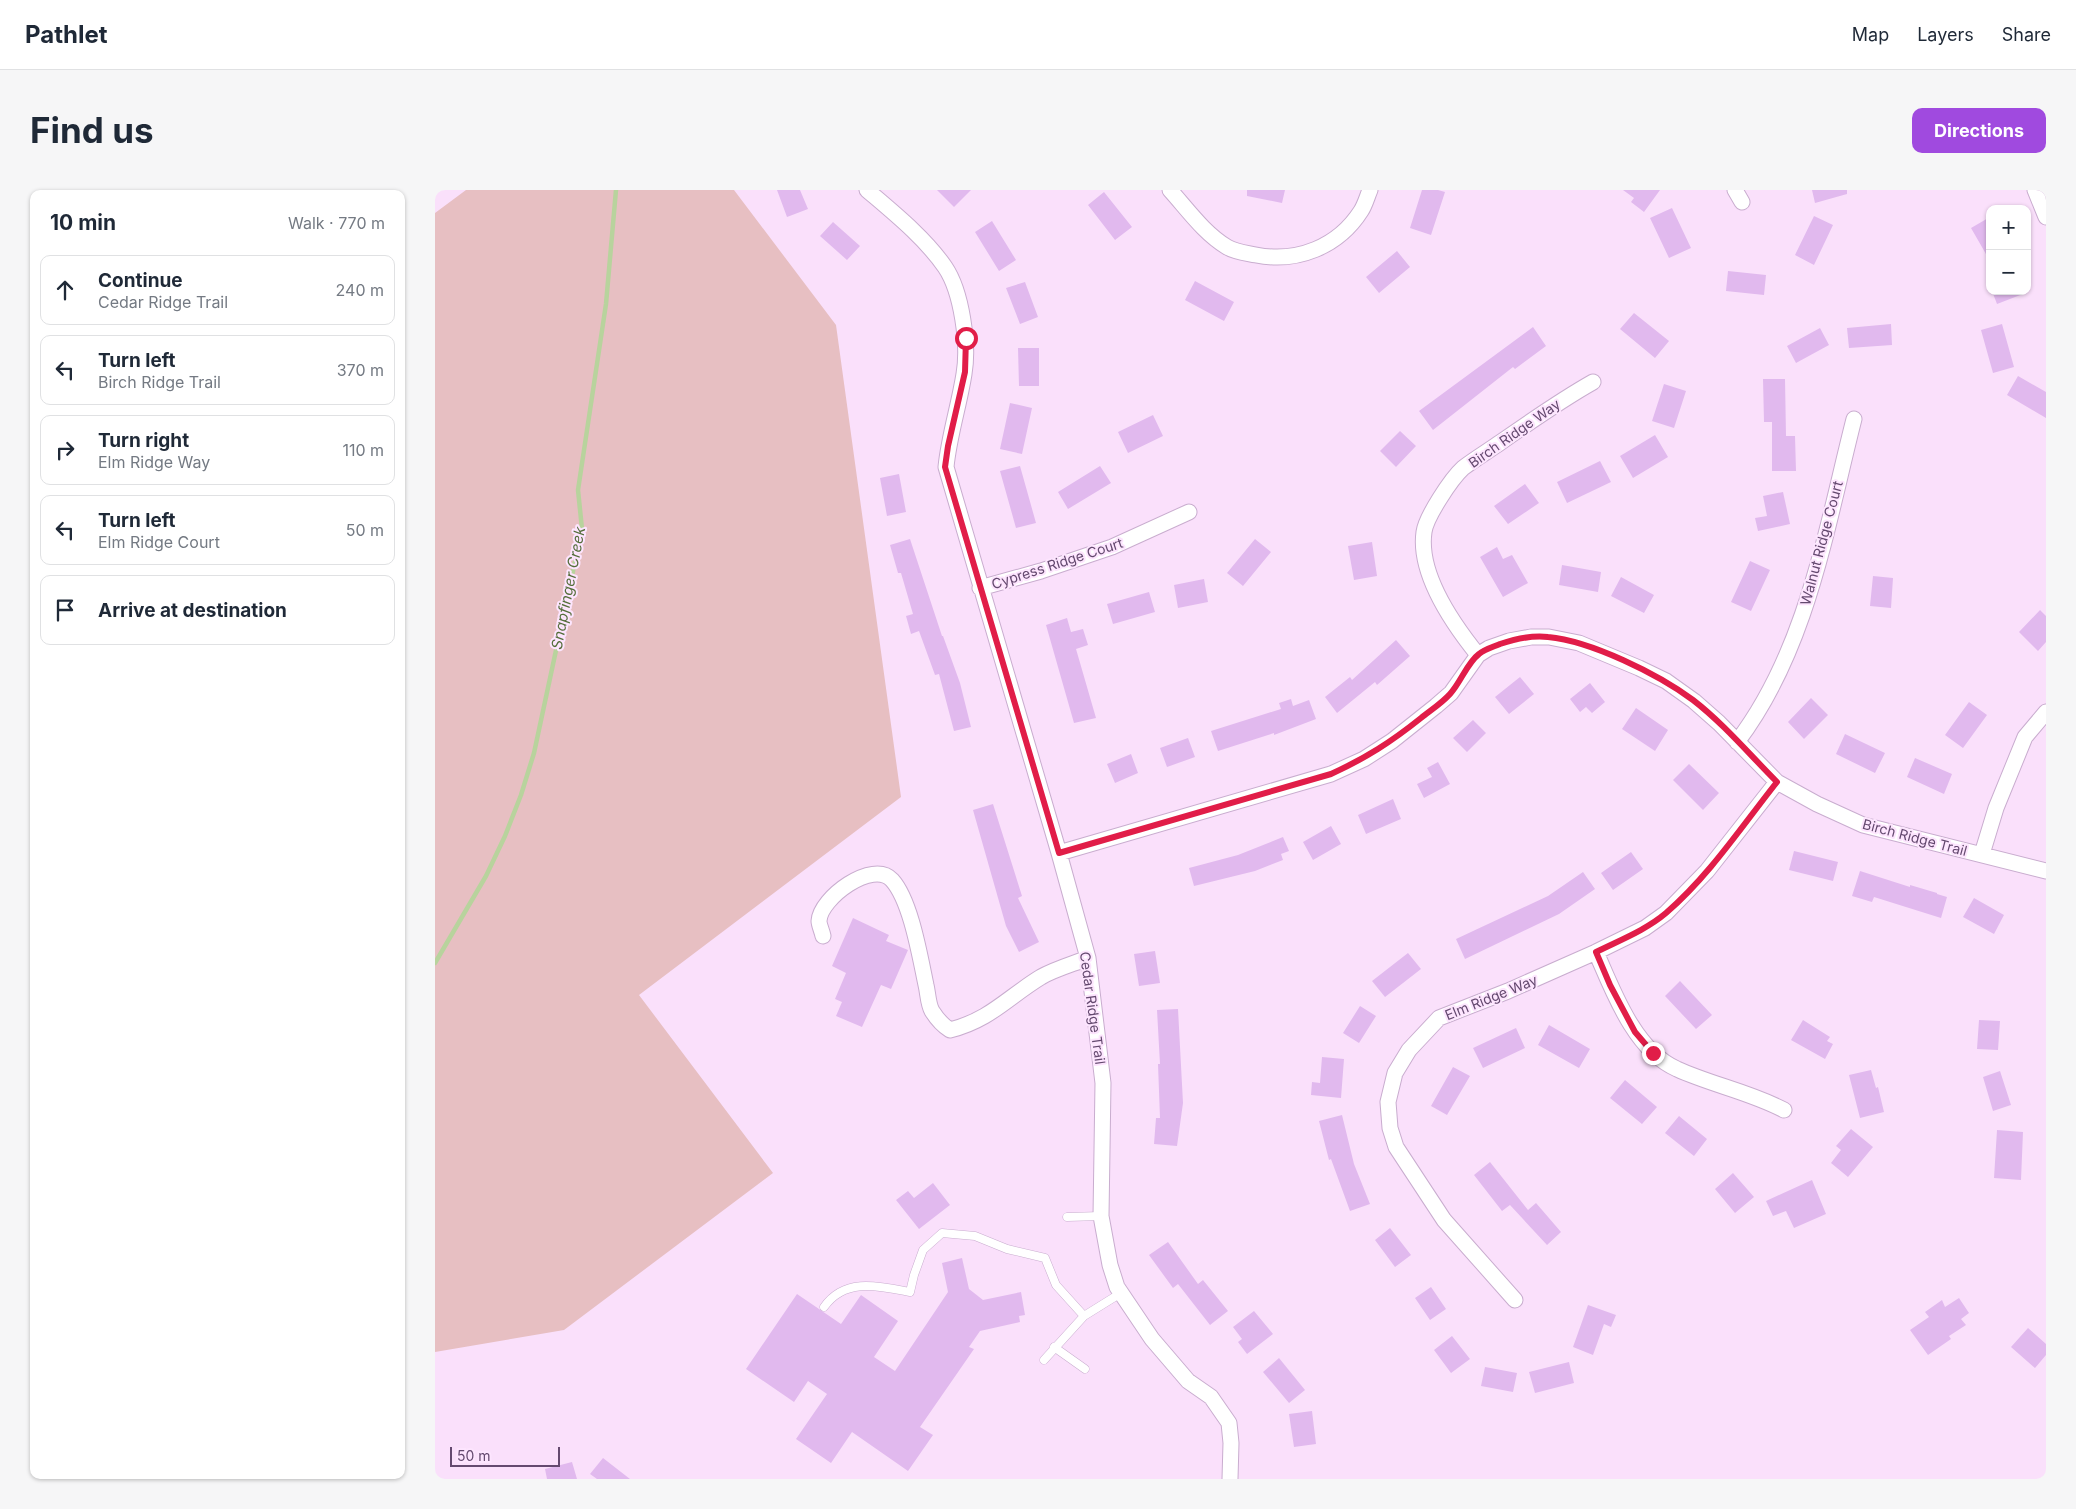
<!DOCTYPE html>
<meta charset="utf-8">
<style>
:root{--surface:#fff;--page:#f6f6f7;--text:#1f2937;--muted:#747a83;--line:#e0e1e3;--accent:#a04adf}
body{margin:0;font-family:Inter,sans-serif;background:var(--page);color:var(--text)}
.controls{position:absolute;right:15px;top:15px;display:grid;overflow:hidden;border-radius:10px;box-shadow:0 1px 4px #0004}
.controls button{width:45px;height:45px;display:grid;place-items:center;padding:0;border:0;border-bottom:1px solid var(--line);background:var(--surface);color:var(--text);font:25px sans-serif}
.scale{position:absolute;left:15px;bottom:12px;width:110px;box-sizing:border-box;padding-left:5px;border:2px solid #64496f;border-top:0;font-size:14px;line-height:18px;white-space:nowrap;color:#64496f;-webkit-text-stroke:4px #fde5fe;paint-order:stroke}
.stop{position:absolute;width:15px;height:15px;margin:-11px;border:4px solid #e11d48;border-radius:50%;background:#fff}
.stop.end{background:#e11d48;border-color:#fff;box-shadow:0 1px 5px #0008}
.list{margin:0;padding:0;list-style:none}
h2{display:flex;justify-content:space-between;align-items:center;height:65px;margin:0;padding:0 20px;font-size:21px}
h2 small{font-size:16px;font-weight:400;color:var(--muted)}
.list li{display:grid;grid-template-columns:32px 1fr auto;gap:15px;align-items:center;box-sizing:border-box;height:70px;margin:0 10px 10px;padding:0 10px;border:1px solid var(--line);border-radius:10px}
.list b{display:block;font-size:19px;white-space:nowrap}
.list p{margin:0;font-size:16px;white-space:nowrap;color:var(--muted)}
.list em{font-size:16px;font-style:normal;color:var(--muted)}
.icon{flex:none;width:28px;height:28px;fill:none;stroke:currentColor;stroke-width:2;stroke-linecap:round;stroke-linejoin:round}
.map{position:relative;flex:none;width:1611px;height:1289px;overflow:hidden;border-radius:10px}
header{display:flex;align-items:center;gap:30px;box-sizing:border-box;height:70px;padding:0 25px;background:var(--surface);border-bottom:1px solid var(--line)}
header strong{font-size:24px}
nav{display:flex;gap:28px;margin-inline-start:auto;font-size:18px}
.intro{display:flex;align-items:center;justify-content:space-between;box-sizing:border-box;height:120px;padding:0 30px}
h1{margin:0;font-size:35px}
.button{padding:12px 22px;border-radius:10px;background:var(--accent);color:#fff;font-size:18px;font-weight:700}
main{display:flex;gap:30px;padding:0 30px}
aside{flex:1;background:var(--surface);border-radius:10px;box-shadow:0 1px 4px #0004}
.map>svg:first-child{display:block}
.green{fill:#e7bfc2}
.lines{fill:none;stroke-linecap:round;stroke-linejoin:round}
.stream{stroke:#b8d39d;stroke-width:4.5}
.building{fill:#e1b9ee}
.service-casing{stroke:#c9adcf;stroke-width:9}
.minor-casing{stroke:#c9adcf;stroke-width:17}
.service{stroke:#fff;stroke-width:8}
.minor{stroke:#fff;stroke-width:15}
.route{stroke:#e11d48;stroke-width:6}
.labels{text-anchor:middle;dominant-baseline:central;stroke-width:4;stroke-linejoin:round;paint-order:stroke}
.street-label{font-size:14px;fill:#64496f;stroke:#fde5fe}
.water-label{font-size:15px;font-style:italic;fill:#546e3b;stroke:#fde5fe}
</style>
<header>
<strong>Pathlet</strong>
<nav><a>Map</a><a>Layers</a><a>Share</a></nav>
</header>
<div class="intro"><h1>Find us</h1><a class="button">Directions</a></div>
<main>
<aside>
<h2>10 min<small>Walk · 770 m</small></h2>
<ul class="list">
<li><svg class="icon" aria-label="ahead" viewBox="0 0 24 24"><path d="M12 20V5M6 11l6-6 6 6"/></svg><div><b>Continue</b><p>Cedar Ridge Trail</p></div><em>240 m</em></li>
<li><svg class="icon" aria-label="left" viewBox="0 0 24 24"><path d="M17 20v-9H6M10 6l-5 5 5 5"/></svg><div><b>Turn left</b><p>Birch Ridge Trail</p></div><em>370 m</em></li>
<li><svg class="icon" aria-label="right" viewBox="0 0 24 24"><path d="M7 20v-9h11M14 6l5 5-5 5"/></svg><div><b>Turn right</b><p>Elm Ridge Way</p></div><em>110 m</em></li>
<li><svg class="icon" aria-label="left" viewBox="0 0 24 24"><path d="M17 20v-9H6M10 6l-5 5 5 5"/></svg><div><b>Turn left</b><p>Elm Ridge Court</p></div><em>50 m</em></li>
<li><svg class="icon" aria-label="arrive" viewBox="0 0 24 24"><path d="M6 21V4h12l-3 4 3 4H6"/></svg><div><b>Arrive at destination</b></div></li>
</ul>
</aside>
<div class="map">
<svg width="1611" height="1289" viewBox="0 0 1611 1289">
<rect width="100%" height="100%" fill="#fae0fb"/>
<path class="green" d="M31 0H299L401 135 466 607 204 805 338 983 129 1140 0 1162V23Z"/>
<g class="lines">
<path class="stream" d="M0 773 51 686 70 646 86 605 99 563 147 339 143 300 171 114 181 0"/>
</g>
<path class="building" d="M342 0H365L373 19 352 27Z
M502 0H536L519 17Z
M812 0H850L847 13 812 6Z
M987 0H1003L1010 2 996 45 975 38Z
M1188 0H1225L1209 22 1196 12 1199 8Z
M1377 0H1412V4L1380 13Z
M669 2 697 37 680 50 653 15Z
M1237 18 1256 58 1234 68 1215 28Z
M1379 26 1398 35 1379 75 1360 65Z
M1555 27V71L1536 38Z
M557 31 581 70 564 81 540 42Z
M398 32 425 56 412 70 385 46Z
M962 61 975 77 944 103 931 87Z
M1293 81 1331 85 1329 105 1291 101Z
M760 91 799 112 789 131 750 110Z
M590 92 603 127 585 134 571 98Z
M1557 101H1593V102L1562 114Z
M1199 123 1234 151 1220 168 1185 139Z
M1456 134 1457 155 1414 158 1412 138Z
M1567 134 1579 177 1558 183 1546 140Z
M1098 137 1111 156 1080 179 1078 177 998 240 984 221Z
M1385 138 1394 155 1361 173 1352 156Z
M583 158H604V196H584Z
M1583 186 1611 202V228L1572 205Z
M1328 189H1350L1351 246H1360L1361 281H1337V232H1329Z
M1229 194 1251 201 1239 238 1217 231Z
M575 213 597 218 587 264 565 259Z
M718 225 728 246 693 263 683 242Z
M965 241 981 256 961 277 945 261Z
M1220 245 1233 267 1198 288 1185 266Z
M1165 271 1176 292 1132 313 1122 292Z
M585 276 601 333 581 338 565 281Z
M665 276 676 293 633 319 623 302Z
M464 284 471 322 452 326 445 288Z
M1090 294 1104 313 1073 334 1059 316Z
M1348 302 1355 334 1323 341 1320 328 1332 326 1328 306Z
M475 349 507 446H508L525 493 536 537 519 541 504 484 500 485 484 441 476 444 471 426 478 424 466 383H463L455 355Z
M820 349 836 362 808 396 792 383Z
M937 352 942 386 919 390 913 356Z
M1062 357 1068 369 1077 365 1093 393 1068 407 1045 367Z
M1315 371 1335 380 1316 421 1296 412Z
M1127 375 1166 382 1163 402 1124 395Z
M1438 386 1458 388 1456 418 1435 416Z
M1186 387 1219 405 1209 423 1176 406Z
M769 389 773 412 743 418 739 395Z
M714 402 720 422 678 434 672 414Z
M1605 420 1611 426V452L1603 461 1584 442Z
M632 428 636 442 648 439 653 455 641 459 661 528 639 533 611 435Z
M961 450 975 466 942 495 940 492 902 523 890 507 915 487 917 490Z
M1085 487 1099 504 1074 524 1060 507Z
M1155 493 1170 512 1157 523 1151 517 1145 522 1135 509Z
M1376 508 1393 525 1369 549 1353 532Z
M856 509 858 516 874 510 881 529 839 545V543L783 561 776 541 846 519 844 513Z
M1534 512 1552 525 1528 558 1510 545Z
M1201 518 1233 540 1220 561 1187 539Z
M1038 530 1051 543 1032 562 1018 548Z
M1410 544 1450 563 1440 583 1401 564Z
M753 548 760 567 732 577 725 558Z
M696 564 703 583 680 593 672 574Z
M1480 568 1517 584 1509 604 1472 587Z
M1003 572 1015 594 989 608 982 594 997 587 992 578Z
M1254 574 1284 603 1268 620 1238 590Z
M958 609 966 629 931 644 923 625Z
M558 614 587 706 583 708 604 752 584 762 571 736 538 620Z
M896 636 906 654 878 670 868 652Z
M848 647 854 661 846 664 848 670 820 681 759 696 754 678 803 665Z
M1359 661 1403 672 1398 691 1354 680Z
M1196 662 1208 679 1178 700 1166 683Z
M1425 681 1475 697V695L1502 703V704L1512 707 1506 728 1439 707 1437 712 1417 706Z
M1148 682 1160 699 1124 724 1030 769 1021 749 1113 706Z
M1539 708 1569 725 1559 744 1528 727Z
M418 728 454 745 451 751 473 760 456 799 446 795 427 837 401 826 407 812 400 809 411 783 397 776Z
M720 761 725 793 704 796 699 764Z
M973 763 986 779 950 807 937 791Z
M1245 791 1277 825 1261 839 1230 806Z
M925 816 941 826 924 853 908 843Z
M743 819 748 913 742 956 719 954 721 928H725L723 874H725L722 820Z
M1368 830 1395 847 1392 851 1398 854 1390 869 1356 850Z
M1544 830 1565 831 1563 860 1542 859Z
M1114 835 1155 859 1144 878 1103 855Z
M1081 838 1090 858 1048 878 1038 858Z
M887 867 909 869 906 908 876 905 877 892 885 893Z
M1018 877 1035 886 1012 925 996 916Z
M1436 880 1441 898 1443 897 1449 922 1425 928 1414 885Z
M1565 881 1576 915 1558 921 1548 887Z
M1190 890 1222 917 1207 934 1175 908Z
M907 925 919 974 935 1014 915 1021 896 969 894 970 884 931Z
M1244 926 1272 949 1259 966 1230 943Z
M1416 939 1438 957 1413 987 1396 973 1406 960 1401 956Z
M1562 940 1588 942 1586 990 1559 988Z
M1055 972 1093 1020 1101 1013 1126 1042 1112 1055 1075 1015 1067 1021 1039 985Z
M1298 983 1319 1007 1300 1023 1280 999Z
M1377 990 1391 1024 1359 1038 1351 1021 1338 1026 1331 1011Z
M498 993 515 1015 484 1039 461 1010 473 1001 479 1008Z
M955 1038 976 1065 960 1077 940 1050Z
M733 1052 763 1094 768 1090 793 1121 775 1135 743 1094 738 1098 714 1065Z
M527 1068 534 1099 548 1110 586 1102 590 1125 584 1126 585 1132 545 1141 534 1157 539 1159 485 1237 498 1245 473 1281 417 1242 396 1273 361 1249 392 1204 373 1191 359 1212 311 1179 362 1104 406 1134 426 1105 463 1131 439 1167 460 1181 513 1102 507 1073Z
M996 1097 1011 1119 995 1130 980 1108Z
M1524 1108 1534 1123 1526 1129 1531 1135 1514 1146 1516 1149 1493 1165 1475 1140 1494 1127 1490 1122 1507 1110 1510 1117Z
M1153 1115 1181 1125 1176 1137 1169 1134 1158 1165 1138 1157Z
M819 1121 838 1144 812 1164 803 1152 807 1149 798 1137Z
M1593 1138 1611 1154V1165L1600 1178 1576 1157Z
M1017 1146 1035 1169 1016 1183 999 1160Z
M844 1168 870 1200 854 1213 828 1182Z
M1134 1172 1139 1193 1100 1203 1094 1182Z
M1050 1177 1082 1183 1078 1202 1046 1196Z
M877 1221 881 1254 859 1257 854 1224Z
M168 1268 195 1289H162L155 1284Z
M137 1272 142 1289H112L110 1279Z"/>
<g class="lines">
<g class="service-casing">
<path id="service" d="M632 1027 666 1026
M389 1117C410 1087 444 1096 475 1102L479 1085 488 1060 507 1043 540 1046 572 1059 610 1068 621 1095 649 1126
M619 1157 650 1179
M609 1170 649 1126 686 1103"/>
</g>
<g class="minor-casing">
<path id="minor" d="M432 0C459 23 490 48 510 77 527 102 534 155 529 184 524 216 514 246 511 277L624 663 653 768 668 893 666 1026 675 1075 682 1097 717 1149 753 1191 776 1207 794 1233 796 1253 795 1289
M735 0C753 20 769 43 792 57 800 62 811 63 821 65 862 73 903 57 926 21 930 15 932 7 935 0
M1300 0 1307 12
M1600 0 1611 27
M545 398 606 381 677 357 754 322
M1043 465C1018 434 983 384 989 342 991 327 1016 289 1028 278 1040 269 1053 261 1066 252 1096 231 1126 210 1158 192
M1302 552C1372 460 1391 339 1419 229
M624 663 896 584 929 569 957 551 1001 516 1016 503 1043 465 1054 458 1074 451 1096 447H1114L1144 453 1204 478 1231 491 1259 511 1284 533 1342 592 1382 614 1428 635 1611 681
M1547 664 1561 618 1590 547 1611 522
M388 746C387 741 384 735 384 731 385 708 438 669 457 690 476 711 485 767 491 795 493 803 493 814 497 821 502 829 507 835 515 840 555 830 573 807 606 787 620 779 638 774 653 768
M1161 762C1178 801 1200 861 1242 879 1277 895 1315 902 1349 920
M1080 1110 1009 1030 961 957 955 938 953 912 960 883 974 860 1004 828 1073 801 1161 762 1210 738 1231 723 1272 681 1342 592"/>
</g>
<use href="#service" class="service"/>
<use href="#minor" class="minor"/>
</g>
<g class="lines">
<path class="route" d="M531 148 530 182 513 256 510 277 624 663 896 584C931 568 956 552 986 528 996 520 1007 513 1015 504 1026 492 1032 473 1044 464 1050 459 1058 457 1065 454 1080 449 1097 445 1113 447 1156 451 1223 484 1258 510 1289 534 1315 565 1342 592 1307 636 1274 686 1231 723 1211 740 1185 750 1161 762L1175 795 1200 842 1218 863"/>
</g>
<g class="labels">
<g class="street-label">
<text transform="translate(1079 243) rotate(-35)">Birch Ridge Way</text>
<text transform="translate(1386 353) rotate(-75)">Walnut Ridge Court</text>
<text transform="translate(622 373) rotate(-18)">Cypress Ridge Court</text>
<text transform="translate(1480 647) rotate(15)">Birch Ridge Trail</text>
<text transform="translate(1056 807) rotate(-22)">Elm Ridge Way</text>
<text transform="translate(658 818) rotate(82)">Cedar Ridge Trail</text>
</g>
<g class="water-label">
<text transform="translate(133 398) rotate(-79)">Snapfinger Creek</text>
</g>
</g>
</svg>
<div class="controls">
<button>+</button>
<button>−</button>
</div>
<div class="scale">50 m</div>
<div class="stop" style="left:531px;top:148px"></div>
<div class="stop end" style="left:1218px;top:863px"></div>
</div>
</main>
